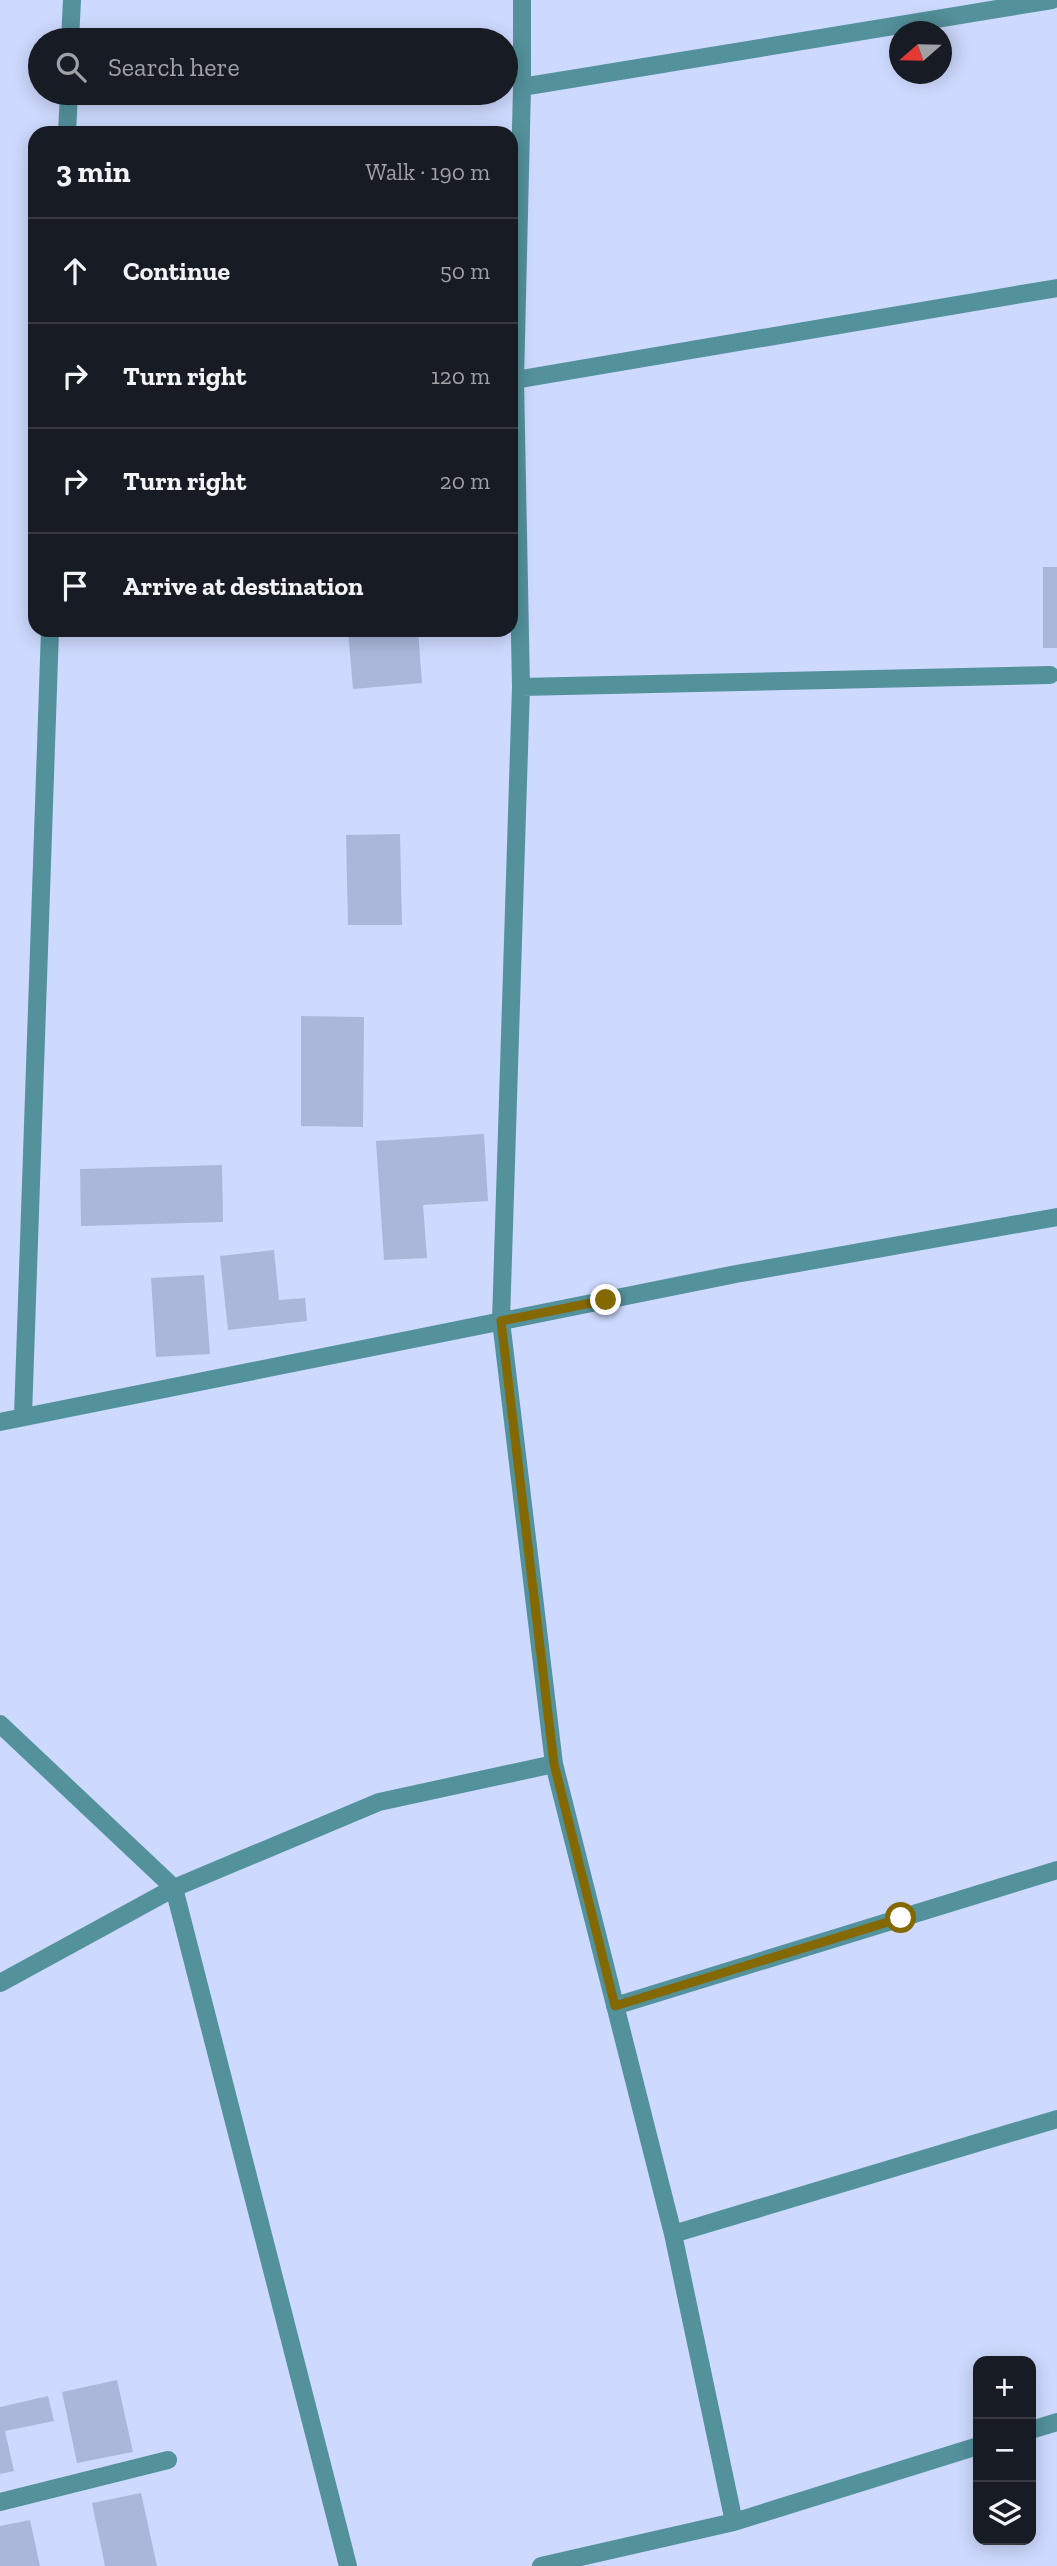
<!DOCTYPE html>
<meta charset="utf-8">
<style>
:root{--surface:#171b24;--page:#242831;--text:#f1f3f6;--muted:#9ea1a6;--line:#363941}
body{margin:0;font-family:"Zilla Slab",serif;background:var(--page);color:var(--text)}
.controls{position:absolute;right:21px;bottom:21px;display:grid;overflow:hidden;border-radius:14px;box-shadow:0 4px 18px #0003}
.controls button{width:63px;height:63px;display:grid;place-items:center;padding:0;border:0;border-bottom:2px solid var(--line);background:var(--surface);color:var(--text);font:35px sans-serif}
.compass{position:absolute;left:889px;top:21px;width:63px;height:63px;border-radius:50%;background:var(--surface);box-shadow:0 4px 18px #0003;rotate:250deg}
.stop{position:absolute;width:21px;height:21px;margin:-16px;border:5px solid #846802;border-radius:50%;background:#fff}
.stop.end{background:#846802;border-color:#fff;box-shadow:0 2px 7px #0008}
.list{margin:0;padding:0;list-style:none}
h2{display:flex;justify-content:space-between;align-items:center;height:91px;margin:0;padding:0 28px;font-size:30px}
h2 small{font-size:23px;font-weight:400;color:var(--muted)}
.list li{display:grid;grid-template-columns:46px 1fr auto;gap:21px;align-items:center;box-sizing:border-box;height:105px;padding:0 28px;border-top:2px solid var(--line)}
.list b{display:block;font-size:26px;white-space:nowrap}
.list em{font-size:23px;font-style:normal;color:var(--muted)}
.icon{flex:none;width:38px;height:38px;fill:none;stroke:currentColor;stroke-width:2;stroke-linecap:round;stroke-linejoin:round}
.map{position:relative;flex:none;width:1057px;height:2566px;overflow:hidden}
.search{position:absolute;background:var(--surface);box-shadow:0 4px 18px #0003;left:28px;top:28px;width:490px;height:77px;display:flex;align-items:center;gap:18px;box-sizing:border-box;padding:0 24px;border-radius:38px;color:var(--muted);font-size:26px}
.panel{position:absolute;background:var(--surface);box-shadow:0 4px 18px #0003;left:28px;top:126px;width:490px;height:511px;border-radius:21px}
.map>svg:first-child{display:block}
.building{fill:#aab7da}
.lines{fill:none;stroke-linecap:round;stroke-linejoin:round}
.minor{stroke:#53919b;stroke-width:18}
.route{stroke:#846802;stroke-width:9}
</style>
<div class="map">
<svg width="1057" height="2566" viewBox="0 0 1057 2566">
<rect width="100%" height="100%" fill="#cdd9fe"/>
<path class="building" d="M1043 567H1057V648H1043Z
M348 630H418L422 683 353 689Z
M400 834 402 925H348L346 835Z
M301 1016 364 1017 363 1127 301 1126Z
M484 1134 488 1201 423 1205 427 1258 384 1260 376 1141Z
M222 1165 223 1222 81 1226 80 1169Z
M274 1250 279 1300 305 1298 307 1321 228 1330 220 1256Z
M204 1275 210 1354 156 1357 151 1278Z
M117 2380 133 2452 77 2463 62 2392Z
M48 2396 54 2421 5 2431 14 2471 0 2474V2407Z
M141 2493 157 2566H105L92 2503Z
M30 2520 40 2566H0V2526Z"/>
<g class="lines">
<path class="minor" d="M522 0V87L515 380 521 687 501 1321 554 1764 673 2234 734 2522 541 2566
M70 40 72 0
M522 87 1052 0
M67 133 69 93
M515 380 1057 288
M521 687 1050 675
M23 1416 50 630
M0 1422 736 1274 1057 1217
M0 1724 174 1888 348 2566
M0 1983 174 1888 379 1802 554 1764
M615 2006 1057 1870
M673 2234 1057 2119
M1031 2430 1057 2422
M0 2502 168 2460
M734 2522 978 2446"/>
</g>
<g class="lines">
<path class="route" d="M606 1300 501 1321 554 1764 615 2006 901 1918"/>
</g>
</svg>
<div class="controls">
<button>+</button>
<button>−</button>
<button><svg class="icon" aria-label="layers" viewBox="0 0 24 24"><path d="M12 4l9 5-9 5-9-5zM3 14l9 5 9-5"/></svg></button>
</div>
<svg class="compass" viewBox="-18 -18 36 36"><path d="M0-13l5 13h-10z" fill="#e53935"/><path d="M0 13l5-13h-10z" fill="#9ea1a6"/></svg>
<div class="stop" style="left:901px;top:1918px"></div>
<div class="stop end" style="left:606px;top:1300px"></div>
<div class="search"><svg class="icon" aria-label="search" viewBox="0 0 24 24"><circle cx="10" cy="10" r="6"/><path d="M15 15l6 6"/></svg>Search here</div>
<section class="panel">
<h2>3 min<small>Walk · 190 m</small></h2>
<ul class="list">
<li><svg class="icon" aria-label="ahead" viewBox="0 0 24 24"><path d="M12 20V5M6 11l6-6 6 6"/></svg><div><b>Continue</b></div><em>50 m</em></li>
<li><svg class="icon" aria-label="right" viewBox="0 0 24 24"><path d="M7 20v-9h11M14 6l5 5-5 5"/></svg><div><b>Turn right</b></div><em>120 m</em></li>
<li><svg class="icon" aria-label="right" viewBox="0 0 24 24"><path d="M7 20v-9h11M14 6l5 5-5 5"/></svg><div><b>Turn right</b></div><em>20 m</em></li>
<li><svg class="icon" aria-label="arrive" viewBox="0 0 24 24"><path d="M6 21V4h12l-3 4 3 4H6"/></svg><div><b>Arrive at destination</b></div></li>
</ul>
</section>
</div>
